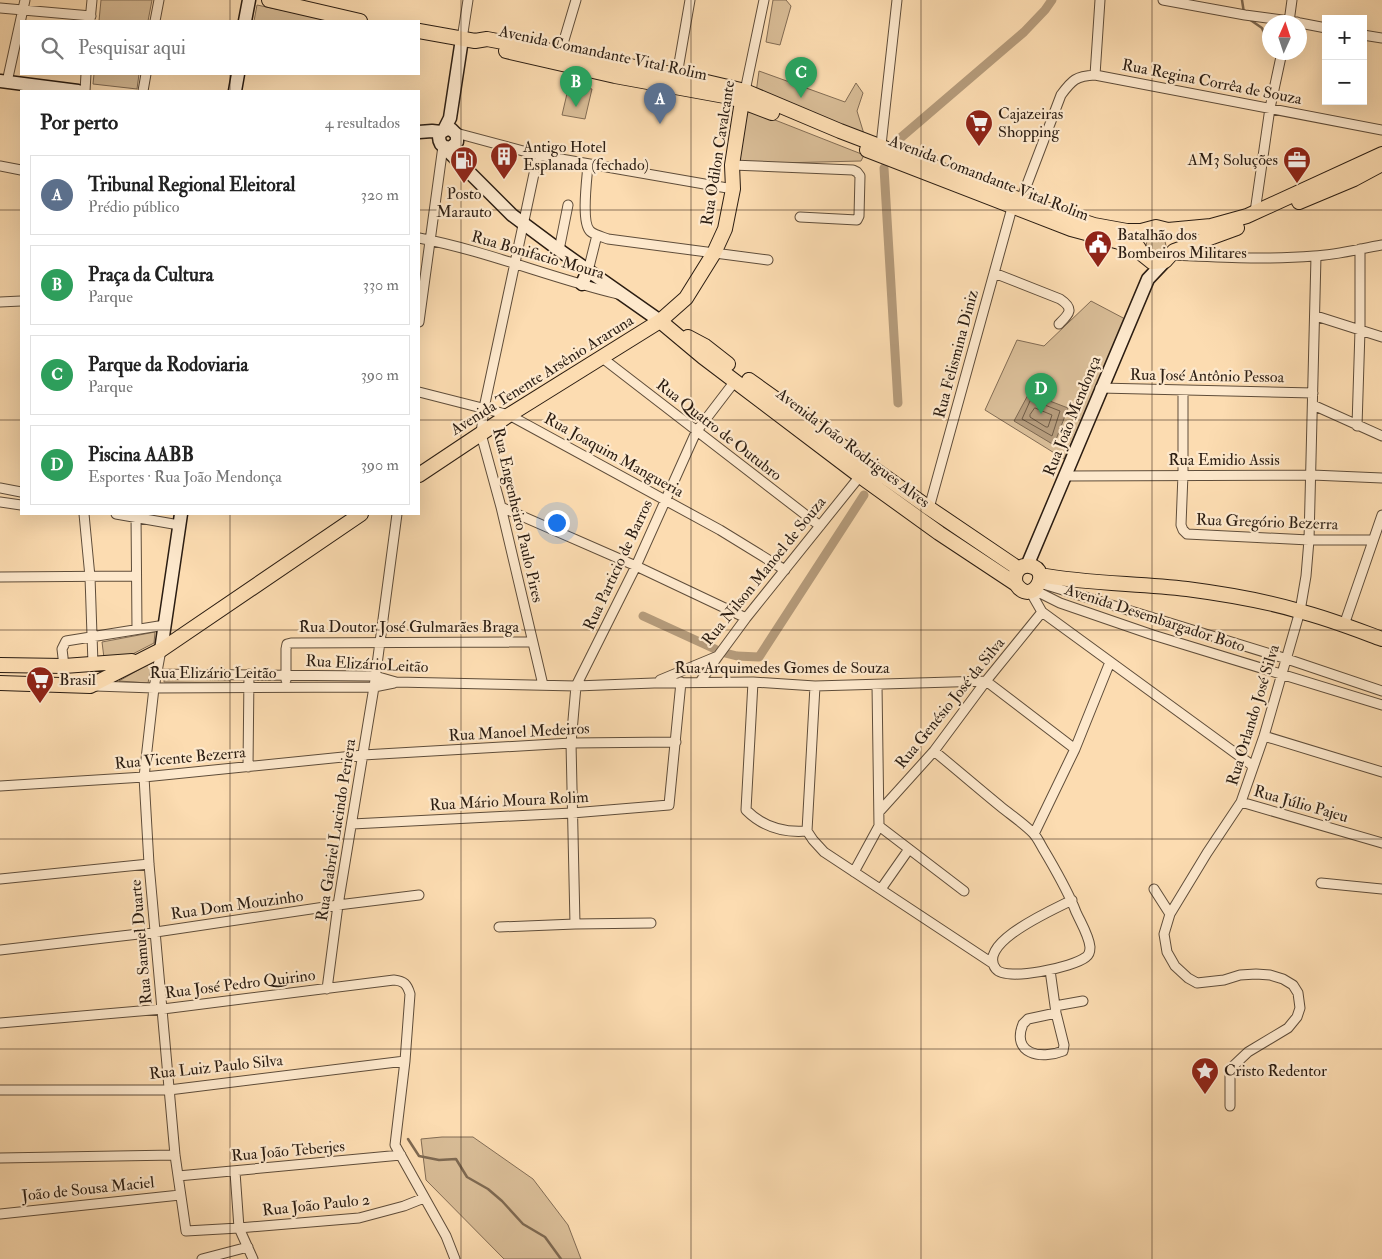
<!DOCTYPE html>
<html lang="pt">
<meta charset="utf-8">
<style>
:root{--surface:#fff;--page:#f2f2f2;--text:#222;--muted:#767676;--line:#e0e0e0;--accent:#ea580c}
body{margin:0;font-family:"IM FELL Double Pica",serif;background:var(--page);color:var(--text)}
.controls{position:absolute;right:15px;top:15px;display:grid;overflow:hidden;border-radius:0px;box-shadow:0 5px 20px #0002}
.controls button{width:45px;height:45px;display:grid;place-items:center;padding:0;border:0;border-bottom:1px solid var(--line);background:var(--surface);color:var(--text);font:25px sans-serif}
.compass{position:absolute;left:1262px;top:15px;width:45px;height:45px;border-radius:50%;background:var(--surface);box-shadow:0 5px 20px #0002;rotate:3deg}
.you{position:absolute;left:556px;top:522px;width:18px;height:18px;margin:-12px;border:4px solid #fff;border-radius:50%;background:#1a73e8;box-shadow:0 0 0 8px #1a73e833}
.badge{display:grid;place-items:center;width:32px;height:32px;border-radius:50%;background:var(--accent);color:#fff;font-size:16px;font-weight:700}
.pin{position:absolute;translate:-50% -41px;filter:drop-shadow(0 1px 2px #0008)}
.pin::after{content:'';position:absolute;top:26px;width:18px;height:15px;background:inherit;clip-path:polygon(0 0,100% 0,50% 100%)}
.list{margin:0;padding:0;list-style:none}
h2{display:flex;justify-content:space-between;align-items:center;height:65px;margin:0;padding:0 20px;font-size:21px}
h2 small{font-size:16px;font-weight:400;color:var(--muted)}
.list li{display:grid;grid-template-columns:32px 1fr auto;gap:15px;align-items:center;box-sizing:border-box;height:80px;margin:0 10px 10px;padding:0 10px;border:1px solid var(--line);border-radius:0px}
.list b{display:block;font-size:19px;white-space:nowrap}
.list p{margin:0;font-size:16px;white-space:nowrap;color:var(--muted)}
.list em{font-size:16px;font-style:normal;color:var(--muted)}
.icon{flex:none;width:28px;height:28px;fill:none;stroke:currentColor;stroke-width:2;stroke-linecap:round;stroke-linejoin:round}
.map{position:relative;flex:none;width:1382px;height:1259px;overflow:hidden}
.search{position:absolute;background:var(--surface);box-shadow:0 5px 20px #0002;left:20px;top:20px;width:400px;height:55px;display:flex;align-items:center;gap:12px;box-sizing:border-box;padding:0 18px;border-radius:0px;color:var(--muted);font-size:19px}
.panel{position:absolute;background:var(--surface);box-shadow:0 5px 20px #0002;left:20px;top:90px;width:400px;height:425px;border-radius:0px}
.map>svg:first-child{display:block}
.green{fill:#d8bc96;stroke:#826c54}
.water{fill:#b59b7b;stroke:#7e6951}
.lines{fill:none;stroke-linecap:round;stroke-linejoin:round}
.shore{stroke:#705c46;stroke-width:1}
.stream{stroke:#7e6951;stroke-width:2.5}
.canal{stroke:#b59b7b;stroke-width:9}
.street-casing{stroke:#5f4d3a;stroke-width:11}
.secondary-casing{stroke:#2b1d12;stroke-width:15}
.primary-casing{stroke:#2b1d12;stroke-width:16}
.street{stroke:#fde8cc;stroke-width:9}
.secondary{stroke:#fde8cc;stroke-width:12}
.primary{stroke:#fcdcb1;stroke-width:14}
.grid{fill:none;stroke:#2b1d12;stroke-width:1;stroke-opacity:0.55}
.labels{text-anchor:middle;dominant-baseline:central;stroke-width:4.5;stroke-linejoin:round;paint-order:stroke}
.street-label{font-size:16px;fill:#2b1d12;stroke:#fde8cc}
.poi-label{font-size:16px;fill:#2b1d12;stroke:#fde8cc;text-anchor:start}
</style>
<div class="map">
<svg width="1382" height="1259" viewBox="0 0 1382 1259">
<rect width="100%" height="100%" fill="#fcdcb1"/>
<filter id="stains"><feTurbulence type="fractalNoise" baseFrequency=".004" numOctaves="4"/><feColorMatrix values="0 0 0 0 .2 0 0 0 0 .09 0 0 0 0 .02 0 0 0 .5 -.17"/></filter>
<radialGradient id="worn" r=".72"><stop offset=".6" stop-color="#630" stop-opacity="0"/><stop offset="1" stop-color="#630" stop-opacity=".3"/></radialGradient>
<path class="green" d="M101 0H152L148 21H99Z
M773 0H786L791 6 780 45 766 42Z
M257 5 334 21H254Z
M759 71 845 102 856 83 863 93 857 111 864 134 756 93Z
M94 74H139L137 89 93 84Z
M569 85 592 89 585 119 562 115Z
M747 109 864 155 861 161 738 164Z
M1146 246a10 10 0 1 1 20 0a10 10 0 1 1-20 0Z
M1091 301 1127 320 1064 459 985 410 1017 340 1044 346Z
M155 632 154 643 125 658H104L102 642Z
M153 658 148 683 119 681 140 669Z
M164 678 230 680V683L164 682Z
M442 1137H473L533 1179 568 1225 581 1259H504L426 1180 421 1139Z"/>
<path class="water" d="M1029 393 1068 408 1054 445 1014 421Z"/>
<g class="lines">
<path class="shore" d="M1032 400 1060 411 1052 436 1022 419 1030 401Z
M1035 408 1052 415 1048 427H1046L1030 417V415Z"/>
<path class="stream" d="M1242 0 1244 13
M1249 19 1262 28 1270 47
M408 1139 419 1156 439 1160 456 1159 467 1177 488 1189 502 1201 523 1224 545 1237 561 1259"/>
<path class="canal" d="M898 140 1024 32 1045 10 1052 0
M884 168 898 403
M643 616 715 649
M721 652 737 656 759 657 864 495"/>
<g class="street-casing">
<path id="street" d="M1163 0 1245 15 1297 22
M0 8 91 16
M90 21 92 0
M155 21 159 0
M1289 22 1292 0
M1300 23 1326 28
M1363 35 1382 38
M462 39 468 0
M559 57 576 0
M677 75 690 0
M1095 75 1100 0
M7 82 25 0
M85 91 86 74
M143 91 146 74
M745 91 764 0
M456 133 538 155 733 189
M881 145 897 0
M538 155 484 408 481 434 501 507 543 685
M588 165C587 178 581 222 590 231 594 235 603 237 608 239L768 260
M732 165 853 170 857 172 860 176 859 216 857 220 800 217
M0 166 21 170
M1021 200 1061 95C1072 80 1076 76 1095 75L1382 130
M1255 212 1270 108 1282 52
M419 238C487 251 551 278 618 294
M559 250 568 205
M1171 255C1218 257 1266 260 1314 256 1336 255 1359 249 1382 245
M588 271 597 235
M994 273 1060 299C1075 309 1069 314 1059 324
M0 302 21 301
M1316 316 1382 337
M419 322 443 146
M601 357 820 526
M1100 388 1313 393
M1183 390V474L1181 525 1183 530 1187 534 1309 540H1373
M419 392 509 415 720 530 785 570
M1313 405 1382 436
M1357 426 1360 330V249
M1066 476 1312 475 1382 478
M0 488 21 492
M0 502 21 505
M501 507 636 566 746 618
M929 508 1012 208
M84 514 90 577 93 664
M116 514 179 525
M136 514 137 629
M0 577 136 576
M1040 583 1287 659 1382 691
M1034 590 1060 603 1153 635 1382 705
M1030 591 1042 612 1253 766
M1344 625 1382 515
M161 650 154 688 144 777 149 864 175 1155 186 1231 239 1228 359 1218 404 1206 424 1198
M64 666 62 649 66 641 165 625
M157 674 375 676 396 682 576 686 654 683 753 682 815 686 986 681
M286 680V649L287 644 291 643 532 642
M660 680 718 656 746 618 860 476
M986 681 1075 749
M700 682 718 656
M753 682 746 810C763 827 784 833 807 831
M95 686 154 688 374 687 394 683
M1264 736 1382 772
M934 751C956 769 978 788 1000 806 1011 815 1023 823 1033 833 1038 838 1041 846 1045 852 1056 871 1068 891 1076 912 1081 923 1089 936 1090 947 1090 951 1089 955 1086 957 1074 967 1006 982 996 969 975 943 1055 909 1072 900
M248 767 249 674
M0 786 144 777 363 755 571 743 676 742
M1241 802 1382 843
M879 812 934 751 986 681 1042 612
M352 824 572 813 669 805 681 682
M879 826 964 891
M807 831 813 840 824 852 992 963
M807 831 815 686
M1034 834 1075 749 1110 662
M854 872 879 826 877 685
M0 879 149 864
M1321 883 1382 889
M881 889 909 849
M1154 889 1170 914
M575 924 571 743 576 686 636 566 696 432 735 381
M499 927 575 924 651 923
M0 950 156 932 338 905 419 895
M1050 970 1056 1013 1064 1045 1063 1051C1041 1060 1011 1054 1023 1024L1028 1019 1056 1013
M327 989 338 905 374 687 397 514
M1055 1006 1083 1001
M0 1023 163 1009 394 980C404 981 407 984 410 994L405 1061 395 1145 446 1236 455 1259
M0 1090H169L405 1061
M1230 1106V1069L1248 1052 1288 1028 1297 1017 1300 1008 1298 993 1293 985 1283 979 1270 975 1256 974 1240 975 1224 980 1197 983 1188 978 1175 966 1167 952 1164 934 1170 914 1207 853 1241 802 1264 736 1300 611 1306 576 1309 540 1316 256
M0 1158 175 1155
M235 1172 239 1228 253 1259
M178 1176 401 1155
M0 1214 180 1195
M202 1259 248 1247"/>
</g>
<g class="secondary-casing">
<path id="secondary" d="M245 21 249 0
M0 81 78 91
M235 91 238 74
M444 130 450 118 462 39
M419 132 432 131 441 132
M445 147 451 148 457 142V135L451 129C442 129 436 135 441 144L512 215 559 250 660 321
M582 284 588 271
M1027 566 1148 279 1165 261
M161 650 181 514"/>
</g>
<g class="primary-casing">
<path id="primary" d="M269 0 360 21
M419 31 475 41 487 39 677 75 745 91 840 131 1039 207 1094 225 1127 231H1141L1156 227 1168 230 1211 226 1247 216 1382 154
M506 51 615 76 730 97 772 113
M867 150 1071 229 1138 247 1142 254 1152 262 1165 261 1174 251 1237 228
M1299 202 1354 179 1382 164
M660 321 703 357 860 476 939 533 1016 584C1032 608 1053 570 1030 566 1018 564 1013 575 1016 584
M688 337 705 346 728 364
M749 380 929 508 1019 569
M419 475 509 415 660 321 686 298 714 253 725 229 733 189 732 165 742 101 744 92
M1040 575C1087 584 1139 583 1187 589 1225 594 1262 600 1299 611 1327 618 1355 629 1382 639
M0 665 64 666 132 661
M0 683 90 686 161 650 361 514"/>
</g>
<use href="#street" class="street"/>
<use href="#secondary" class="secondary"/>
<use href="#primary" class="primary"/>
</g>
<path class="grid" d="M230 0V21M461 0V1259M691 0V1259M921 0V1259M1152 0V1259M230 74V91M0 210H21M419 210H1382M0 420H21M419 420H1382M230 514V1259M0 630H1382M0 839H1382M0 1049H1382"/>
<defs>
<g id="supermarket-pin" transform="scale(1.4375)"><path d="M0 17L-7.5 6A9.5 9.5 0 1 1 7.5 6Z" fill="#8f2418" stroke="#fde8cc"/><path d="M-6-5.5h2.5l.6 2H6L4.5 2H-2.5L-4.4-4H-6ZM-1.5 3.2a1.3 1.3 0 1 0 .1 0ZM3 3.2a1.3 1.3 0 1 0 .1 0Z" fill="#fff"/></g>
<g id="building-pin" transform="scale(1.4375)"><path d="M0 17L-7.5 6A9.5 9.5 0 1 1 7.5 6Z" fill="#8f2418" stroke="#fde8cc"/><path d="M-4-6H4V6H1V3H-1V6H-4ZM-2.5-4.3h1.7v1.8h-1.7ZM.8-4.3h1.7v1.8H.8ZM-2.5-1h1.7V.8h-1.7ZM.8-1h1.7V.8H.8Z" fill="#fff"/></g>
<g id="fuel-pin" transform="scale(1.4375)"><path d="M0 17L-7.5 6A9.5 9.5 0 1 1 7.5 6Z" fill="#8f2418" stroke="#fde8cc"/><path d="M-5.5-6h7V0h2V4h1.3V-2.5L3-4.5l.8-.8L6-3V5H2.5V1h-1V6h-7ZM-4.2-4.7v3.2H.2V-4.7Z" fill="#fff"/></g>
<g id="office-pin" transform="scale(1.4375)"><path d="M0 17L-7.5 6A9.5 9.5 0 1 1 7.5 6Z" fill="#8f2418" stroke="#fde8cc"/><path d="M-6-3h4V-5.5h4V-3h4V5H-6ZM-1-4.5V-3h2v-1.5ZM-6 0V1H6V0Z" fill="#fff"/></g>
<g id="civic-pin" transform="scale(1.4375)"><path d="M0 17L-7.5 6A9.5 9.5 0 1 1 7.5 6Z" fill="#8f2418" stroke="#fde8cc"/><path d="M-.6-6.5H3V-4.5H.6V-3L4-1V1h2V6H-6V1h2V-1L-.6-3ZM-1.2 2.5V6h2.4V2.5Z" fill="#fff"/></g>
<g id="sight-pin" transform="scale(1.4375)"><path d="M0 17L-7.5 6A9.5 9.5 0 1 1 7.5 6Z" fill="#8f2418" stroke="#fde8cc"/><path d="M0-6L1.8-2.2L6-1.7L2.9 1.2L3.7 5.4L0 3.3L-3.7 5.4L-2.9 1.2L-6-1.7L-1.8-2.2Z" fill="#fff"/></g>
</defs>
<g fill-rule="evenodd">
<use href="#supermarket-pin" x="979" y="123"/>
<use href="#building-pin" x="504" y="156"/>
<use href="#fuel-pin" x="464" y="160"/>
<use href="#office-pin" x="1297" y="160"/>
<use href="#civic-pin" x="1098" y="244"/>
<use href="#supermarket-pin" x="40" y="680"/>
<use href="#sight-pin" x="1205" y="1071"/>
</g>
<g class="labels">
<g class="street-label">
<text transform="translate(603 53) rotate(12)">Avenida Comandante Vital Rolim</text>
<text transform="translate(1212 82) rotate(11)">Rua Regina Corrêa de Souza</text>
<text transform="translate(718 153) rotate(-81)">Rua Odilon Cavalcante</text>
<text transform="translate(989 178) rotate(21)">Avenida Comandante Vital Rolim</text>
<text transform="translate(538 255) rotate(16)">Rua Bonifacio Moura</text>
<text transform="translate(956 354) rotate(-75)">Rua Felismina Diniz</text>
<text transform="translate(542 375) rotate(-32)">Avenida Tenente Arsênio Araruna</text>
<text transform="translate(1207 376) rotate(1)">Rua José Antônio Pessoa</text>
<text transform="translate(1072 416) rotate(-68)">Rua João Mendonça</text>
<text transform="translate(719 430) rotate(38)">Rua Quatro de Outubro</text>
<text transform="translate(853 448) rotate(37)">Avenida João Rodrigues Alves</text>
<text transform="translate(614 455) rotate(29)">Rua Joaquim Mangueria</text>
<text x="1224" y="460">Rua Emidio Assis</text>
<text transform="translate(518 515) rotate(77)">Rua Engenheiro Paulo Pires</text>
<text transform="translate(1267 522) rotate(2)">Rua Gregório Bezerra</text>
<text transform="translate(618 565) rotate(-65)">Rua Particio de Barros</text>
<text transform="translate(764 571) rotate(-51)">Rua Nilson Manoel de Souza</text>
<text transform="translate(1155 618) rotate(18)">Avenida Desembargador Boto</text>
<text x="409" y="627">Rua Doutor José Gulmarães Braga</text>
<text transform="translate(367 664) rotate(3)">Rua ElizárioLeitão</text>
<text x="782" y="668">Rua Arquimedes Gomes de Souza</text>
<text x="213" y="673">Rua Elizário Leitão</text>
<text transform="translate(950 703) rotate(-51)">Rua Genésio José da Silva</text>
<text transform="translate(1253 715) rotate(-73)">Rua Orlando José Silva</text>
<text transform="translate(519 732) rotate(-3)">Rua Manoel Medeiros</text>
<text transform="translate(180 758) rotate(-5)">Rua Vicente Bezerra</text>
<text transform="translate(509 801) rotate(-3)">Rua Mário Moura Rolim</text>
<text transform="translate(1301 804) rotate(16)">Rua Júlio Pajeu</text>
<text transform="translate(336 830) rotate(-81)">Rua Gabriel Lucindo Periera</text>
<text transform="translate(237 905) rotate(-8)">Rua Dom Mouzinho</text>
<text transform="translate(141 942) rotate(-95)">Rua Samuel Duarte</text>
<text transform="translate(240 984) rotate(-7)">Rua José Pedro Quirino</text>
<text transform="translate(216 1067) rotate(-6)">Rua Luiz Paulo Silva</text>
<text transform="translate(288 1151) rotate(-5)">Rua João Teberjes</text>
<text transform="translate(88 1189) rotate(-6)">João de Sousa Maciel</text>
<text transform="translate(316 1205) rotate(-6)">Rua João Paulo 2</text>
</g>
<g class="poi-label">
<text x="998" y="114">Cajazeiras<tspan x="998" dy="18">Shopping</tspan></text>
<text x="523" y="147">Antigo Hotel<tspan x="523" dy="18">Esplanada (fechado)</tspan></text>
<text x="1278" y="160" text-anchor="end">AM3 Soluções</text>
<text x="464" y="194" text-anchor="middle">Posto<tspan x="464" dy="18">Marauto</tspan></text>
<text x="1117" y="235">Batalhão dos<tspan x="1117" dy="18">Bombeiros Militares</tspan></text>
<text x="59" y="680">Brasil</text>
<text x="1224" y="1071">Cristo Redentor</text>
</g>
</g>
<rect width="100%" height="100%" filter="url(#stains)"/>
<rect width="100%" height="100%" fill="url(#worn)"/>
</svg>
<div class="controls">
<button>+</button>
<button>−</button>
</div>
<svg class="compass" viewBox="-18 -18 36 36"><path d="M0-13l5 13h-10z" fill="#e53935"/><path d="M0 13l5-13h-10z" fill="#767676"/></svg>
<div class="you"></div>
<div class="pin badge" style="left:660px;top:124px;background:#5c6f8a">A</div>
<div class="pin badge" style="left:576px;top:107px;background:#2e9e5b">B</div>
<div class="pin badge" style="left:801px;top:98px;background:#2e9e5b">C</div>
<div class="pin badge" style="left:1041px;top:414px;background:#2e9e5b">D</div>
<div class="search"><svg class="icon" aria-label="search" viewBox="0 0 24 24"><circle cx="10" cy="10" r="6"/><path d="M15 15l6 6"/></svg>Pesquisar aqui</div>
<section class="panel">
<h2>Por perto<small>4 resultados</small></h2>
<ul class="list">
<li><span class="badge" style="background:#5c6f8a">A</span><div><b>Tribunal Regional Eleitoral</b><p>Prédio público</p></div><em>320 m</em></li>
<li><span class="badge" style="background:#2e9e5b">B</span><div><b>Praça da Cultura</b><p>Parque</p></div><em>330 m</em></li>
<li><span class="badge" style="background:#2e9e5b">C</span><div><b>Parque da Rodoviaria</b><p>Parque</p></div><em>390 m</em></li>
<li><span class="badge" style="background:#2e9e5b">D</span><div><b>Piscina AABB</b><p>Esportes · Rua João Mendonça</p></div><em>390 m</em></li>
</ul>
</section>
</div>
